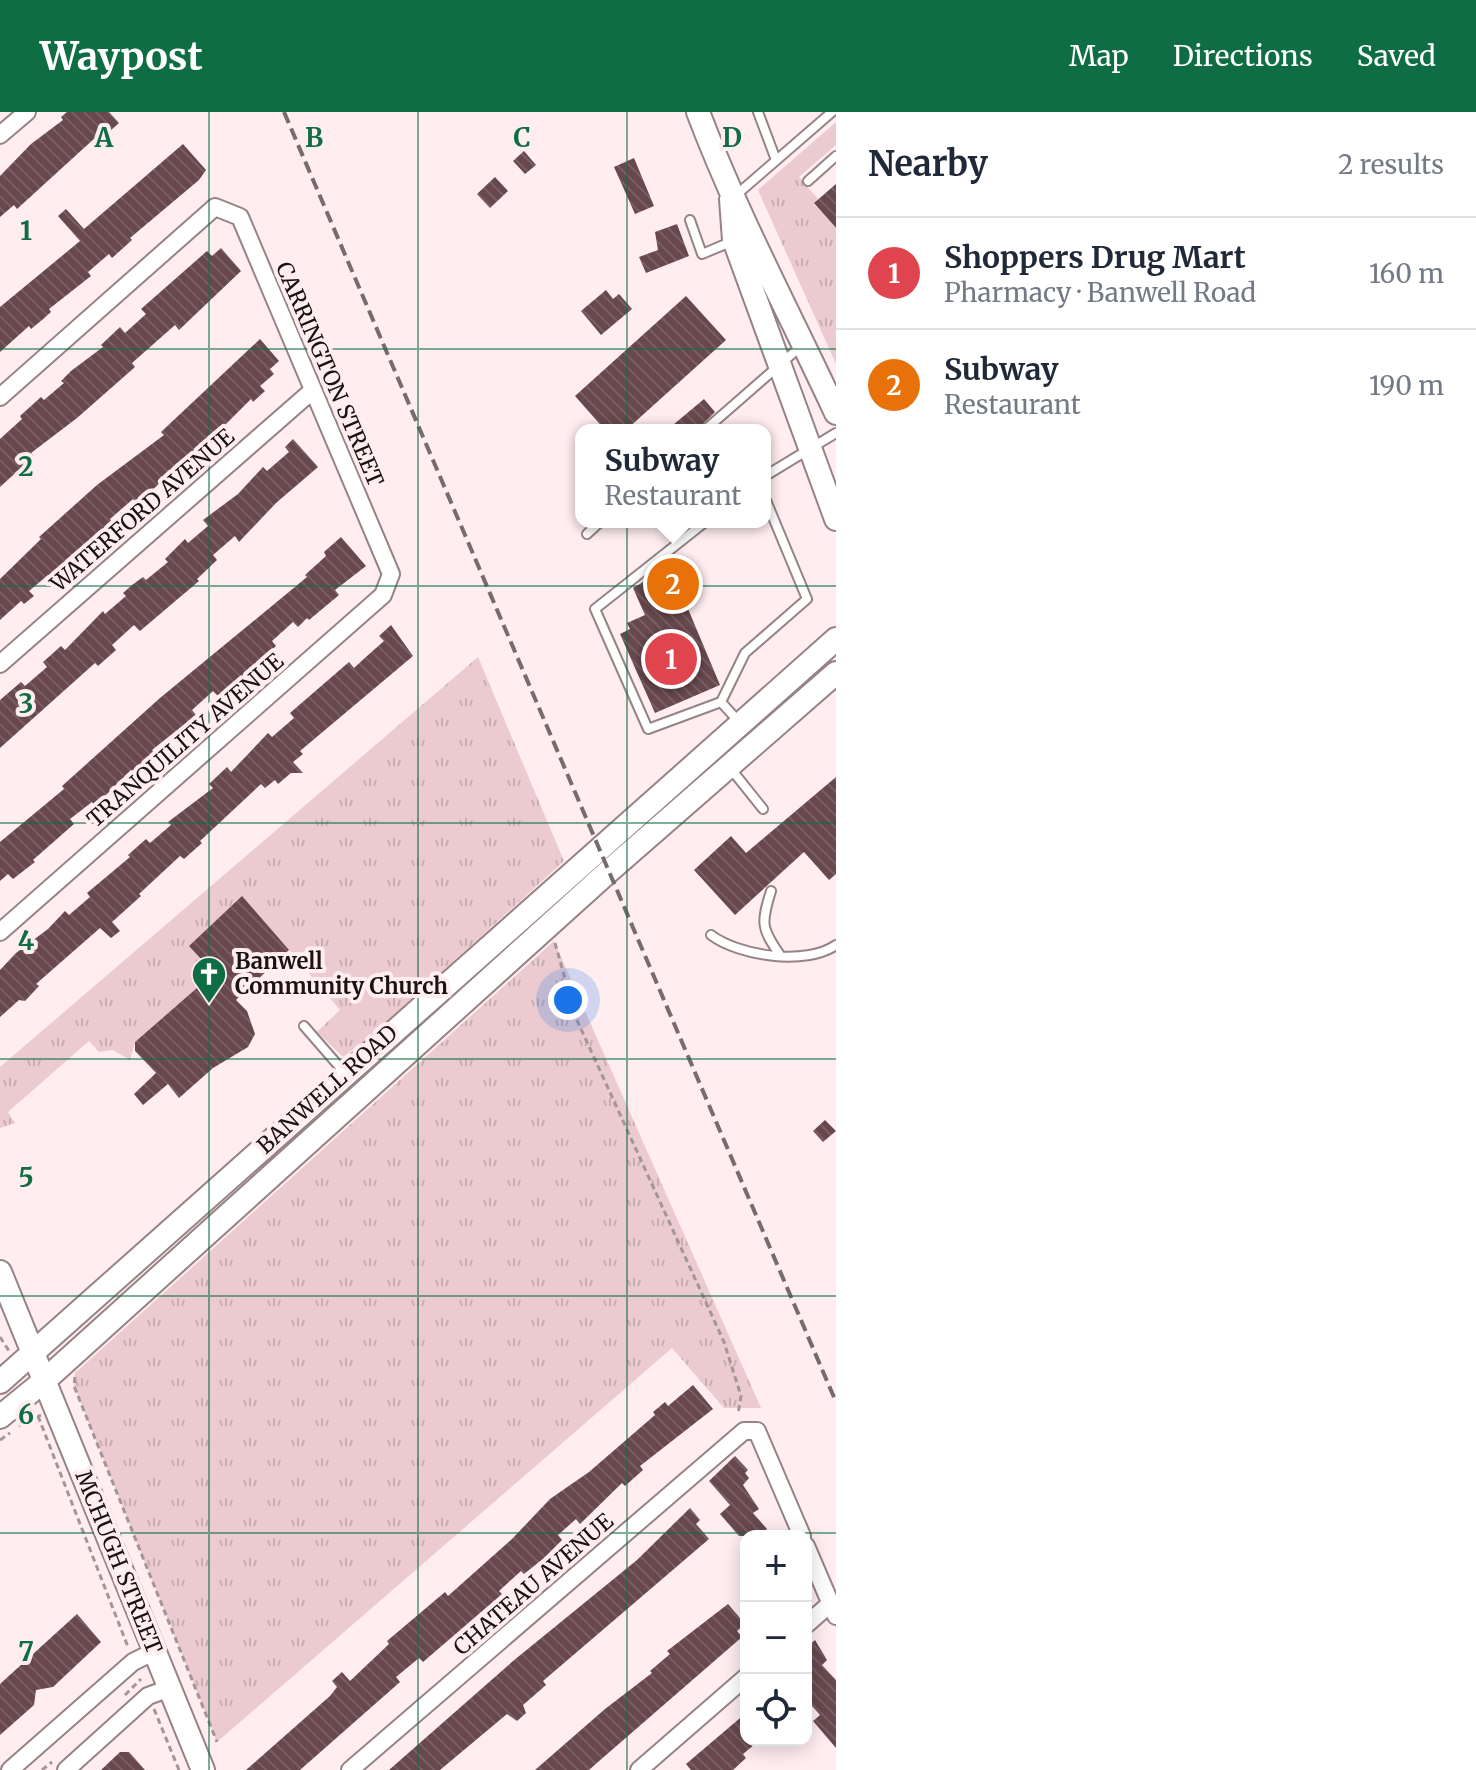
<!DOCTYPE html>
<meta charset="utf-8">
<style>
:root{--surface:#fff;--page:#f2f2f3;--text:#1f2937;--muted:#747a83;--line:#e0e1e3;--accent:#0e6d42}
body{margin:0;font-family:Merriweather,serif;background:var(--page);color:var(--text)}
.controls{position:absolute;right:24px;bottom:24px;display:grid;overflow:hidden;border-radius:16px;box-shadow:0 4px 20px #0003}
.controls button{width:72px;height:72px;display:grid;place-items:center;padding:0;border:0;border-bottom:2px solid var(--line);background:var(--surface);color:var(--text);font:40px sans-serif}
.you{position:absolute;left:568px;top:888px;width:28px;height:28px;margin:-20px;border:6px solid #fff;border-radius:50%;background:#1a73e8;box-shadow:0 0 0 12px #1a73e833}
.badge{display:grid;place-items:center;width:52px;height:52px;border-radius:50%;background:var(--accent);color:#fff;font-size:26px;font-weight:700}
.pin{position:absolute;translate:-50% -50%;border:4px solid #fff;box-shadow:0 2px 8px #0006}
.popup{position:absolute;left:575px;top:312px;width:196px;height:104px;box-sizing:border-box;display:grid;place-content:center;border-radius:16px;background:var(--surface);filter:drop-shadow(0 2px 6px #0005);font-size:26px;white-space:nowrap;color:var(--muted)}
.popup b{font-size:30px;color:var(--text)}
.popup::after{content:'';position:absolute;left:50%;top:100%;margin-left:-16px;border:16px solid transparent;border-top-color:var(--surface)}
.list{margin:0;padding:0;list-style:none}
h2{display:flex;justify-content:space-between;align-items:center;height:104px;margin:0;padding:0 32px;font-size:34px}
h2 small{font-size:26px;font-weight:400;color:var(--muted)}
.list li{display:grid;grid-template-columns:52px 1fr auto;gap:24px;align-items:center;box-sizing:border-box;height:112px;padding:0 32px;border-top:2px solid var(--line)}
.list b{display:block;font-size:30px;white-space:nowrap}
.list p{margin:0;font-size:26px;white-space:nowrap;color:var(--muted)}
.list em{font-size:26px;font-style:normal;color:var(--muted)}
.icon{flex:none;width:44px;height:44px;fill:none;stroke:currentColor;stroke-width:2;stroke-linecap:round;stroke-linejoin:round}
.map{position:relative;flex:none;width:836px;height:1658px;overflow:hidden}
header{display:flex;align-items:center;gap:48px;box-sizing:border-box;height:112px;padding:0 40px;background:var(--accent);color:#fff}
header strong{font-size:38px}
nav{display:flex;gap:44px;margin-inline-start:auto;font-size:28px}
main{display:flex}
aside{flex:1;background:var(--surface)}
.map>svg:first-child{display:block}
.grass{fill:url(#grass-tufts)}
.building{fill:url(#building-back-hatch)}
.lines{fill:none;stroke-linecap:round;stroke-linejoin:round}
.lane-casing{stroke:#968385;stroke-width:12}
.street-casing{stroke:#968385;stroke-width:20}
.secondary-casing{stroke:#968385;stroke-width:26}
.path{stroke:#a39598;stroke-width:3;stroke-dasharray:6 4;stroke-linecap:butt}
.lane{stroke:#fff;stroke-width:8}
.street{stroke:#fff;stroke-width:16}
.secondary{stroke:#fff;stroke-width:22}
.rail{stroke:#766b6d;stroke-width:4;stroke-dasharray:12 6;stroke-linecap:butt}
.grid{fill:none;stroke:#0e6d42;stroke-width:2;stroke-opacity:0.55}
.labels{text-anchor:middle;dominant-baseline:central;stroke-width:8;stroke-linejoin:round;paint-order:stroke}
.street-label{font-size:22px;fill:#191213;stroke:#ffedf0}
.poi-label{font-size:22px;font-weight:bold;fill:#191213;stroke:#ffedf0;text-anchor:start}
.grid-label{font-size:26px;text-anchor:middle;font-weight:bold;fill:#0e6d42;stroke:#ffedf0;stroke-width:8;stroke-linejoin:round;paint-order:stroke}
</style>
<header>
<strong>Waypost</strong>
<nav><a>Map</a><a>Directions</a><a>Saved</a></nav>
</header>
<main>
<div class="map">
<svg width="836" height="1658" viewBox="0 0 836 1658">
<defs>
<pattern id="grass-tufts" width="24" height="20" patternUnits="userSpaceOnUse" patternTransform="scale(2)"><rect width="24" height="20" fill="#ebcbcf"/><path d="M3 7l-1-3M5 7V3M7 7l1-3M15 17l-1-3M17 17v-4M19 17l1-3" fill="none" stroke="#c9adb1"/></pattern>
<pattern id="building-back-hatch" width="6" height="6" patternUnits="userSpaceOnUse" patternTransform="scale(2)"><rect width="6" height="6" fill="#68484d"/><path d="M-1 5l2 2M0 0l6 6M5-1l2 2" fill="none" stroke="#785e62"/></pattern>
</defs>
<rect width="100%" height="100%" fill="#ffedf0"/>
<path class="grass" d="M836 10V33L799 65 818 87 814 92 836 116V252L758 78Z
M478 545 564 749 376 920 343 945 317 920 340 898 289 838 189 834 214 861 135 930 130 948 113 938 99 940 89 929 8 1000 15 1011 0 1016V955Z
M554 829 761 1296H724L672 1236 217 1630 74 1274 75 1261Z"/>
<path class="building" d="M67 0H109L119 11 99 29 96 25 17 97 14 93 0 105V64L31 32 63 8 61 5Z
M183 32 206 58 199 68 130 126 132 128 112 146 109 142 88 160 91 164 49 197 51 200 42 208 31 217 29 214 0 240V195L80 129 58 104 66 97 84 117Z
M524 39 536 53 525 62 513 49Z
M634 46 654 94 635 102 614 55Z
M495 65 508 79 490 96 477 82Z
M836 72V116L814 91Z
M677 112 689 144 646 161 639 145 658 138 655 120Z
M221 136 241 159 179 218 175 213 132 251 135 255 77 306 31 341 34 344 0 375V327L22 307 20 304 41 285 44 288 64 271 61 269 71 259 103 235 101 233 120 215 125 221 146 202 141 197 207 139 212 144Z
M606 178 613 187 619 182 632 197 601 223 581 199Z
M686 184 726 228 626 318H605L575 284Z
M260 227 279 249 270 257 274 262 260 274 265 279 253 290 251 287 216 322 214 320 146 384 136 390 133 387 110 407 112 410 69 445 61 455 63 458 52 467 48 463 29 479 34 484 24 492 21 489 0 508V467L41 427 39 425 97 373 164 323 161 320Z
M704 287 715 300 698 317 667 318Z
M293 327 318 355 276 391 239 430 235 424 213 443 217 448 197 467 199 469 140 519 134 513 112 533 116 538 98 554 95 551 0 636V588L21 570 25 574 47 555 43 550 61 534 65 538 103 499 105 502 126 484 123 481 132 473 143 465 146 468 168 450 165 447 185 427 188 431 208 414 203 408 238 382 263 355 267 359 289 340 285 335Z
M341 425 366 454 335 478 339 483 309 508 307 506 298 515 293 510 272 529 276 534 228 579 226 577 218 584 213 579 192 598 196 603 152 638 154 641 135 662 131 658 95 694 92 690 70 707 74 712 33 748 35 750 13 767 8 762 0 769V730L64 677 62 674 160 586 307 465 305 463 326 444 324 440Z
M670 454 720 573 655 601 620 522 630 517 627 511 645 503 633 476Z
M391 513 413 544 300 639 303 642 293 650 303 661H291L278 672 275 668 265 676 261 672 200 729 202 731 184 747 180 744 139 782 141 784 112 810 120 819 111 826 100 816 36 872 39 874 25 889 19 888 0 905V858L16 841 48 817 65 799 69 803 90 785 87 781 130 745 128 743 146 727 150 731 171 713 168 710 213 676 209 672 227 655 231 660 268 621 272 625 294 606 290 601 349 550 354 556 367 544 384 529 379 524Z
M836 665V762L829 768 804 740 735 803 694 758 731 724 746 741Z
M242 784 289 838 236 888 247 899 255 922 248 935 213 956 179 986 168 972 143 993 134 982 156 961 135 939V930L214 861 189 834Z
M825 1008 836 1019 823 1030 813 1019Z
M693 1273 713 1297 640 1354 643 1358 625 1374 622 1371 580 1412 576 1407 558 1423 562 1428 544 1446 524 1462 521 1459 499 1479 502 1482 423 1550 419 1546 396 1565 400 1570 300 1658H246L330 1584 337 1575 332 1569 342 1560 350 1569 389 1532 387 1529 445 1480 448 1484 512 1427 550 1387 589 1360 655 1303 653 1300 665 1290 668 1294Z
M735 1344 748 1358 745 1361 749 1366 743 1373 759 1397 753 1401 767 1417 760 1424H739L720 1402 730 1393 709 1369Z
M690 1396 700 1408 696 1412 709 1427 543 1569 546 1573 523 1593 526 1601 517 1609 507 1602 440 1658H389L513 1549 637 1448Z
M728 1492 745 1512 737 1519 742 1525 598 1650 589 1658H535L605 1597 652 1561 650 1559 670 1542 667 1539Z
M77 1502 101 1530 53 1575 36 1578 34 1593 0 1623V1572Z
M815 1528 827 1548 822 1553 836 1568V1636L813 1609 820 1603 806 1587V1536Z
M746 1601V1628H760L743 1642 746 1646 733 1658H691L686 1652Z
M120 1640H129L145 1658H101Z"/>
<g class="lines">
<g class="lane-casing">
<path id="lane" d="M758 0 776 48
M808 69 836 44
M735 84 832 0
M690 108 702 142 733 129
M705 318 800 235
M765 364 836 321
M705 410 595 497 648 617 721 590
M587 422 600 410
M739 610 721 590 745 541 807 487 765 386
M731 657 763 697
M771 779C761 811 761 816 780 843
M711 823C739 844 806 854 836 833
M304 914 344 960"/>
</g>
<g class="street-casing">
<path id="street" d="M0 23 27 0
M0 285 215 95 240 105 391 462 383 483 0 820
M0 552 313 278
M806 1434 836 1504
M806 1513 831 1491
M10 1658 133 1550 155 1539
M66 1658 148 1584 170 1576
M350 1658 744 1319H757L802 1424
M639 1658 746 1565"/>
</g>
<g class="secondary-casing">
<path id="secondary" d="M698 0C737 103 789 200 836 301
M731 87 734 128 836 407
M0 1160 203 1658
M0 1270 836 527
M0 1305 44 1269 609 759 836 561"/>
</g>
<path class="path" d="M555 831 576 906 724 1230 741 1284 738 1302
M0 1225 9 1239
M75 1265 74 1274 217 1630
M38 1304 128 1535
M19 1314 41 1303
M0 1328 10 1321
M125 1583 141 1567
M154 1597 179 1658
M42 1658 52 1650"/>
<use href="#lane" class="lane"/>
<use href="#street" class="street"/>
<use href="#secondary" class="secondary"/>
<path class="rail" d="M284 0 836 1290"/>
</g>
<path class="grid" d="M209 0V1658M418 0V1658M627 0V1658M0 237H836M0 474H836M0 711H836M0 947H836M0 1184H836M0 1421H836"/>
<defs>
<g id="church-pin" transform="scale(1.8)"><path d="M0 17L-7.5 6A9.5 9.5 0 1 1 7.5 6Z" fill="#0e6d42" stroke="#ffedf0"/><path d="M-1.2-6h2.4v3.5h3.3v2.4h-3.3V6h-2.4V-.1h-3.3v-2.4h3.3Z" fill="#fff"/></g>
</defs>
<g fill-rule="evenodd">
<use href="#church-pin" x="209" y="862"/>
</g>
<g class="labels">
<g class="street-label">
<text transform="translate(330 262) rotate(67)">CARRINGTON STREET</text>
<text transform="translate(142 398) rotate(-41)">WATERFORD AVENUE</text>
<text transform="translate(185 628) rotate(-41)">TRANQUILITY AVENUE</text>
<text transform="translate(327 977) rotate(-42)">BANWELL ROAD</text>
<text transform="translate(119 1450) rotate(68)">MCHUGH STREET</text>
<text transform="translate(533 1472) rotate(-41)">CHATEAU AVENUE</text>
</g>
<g class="poi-label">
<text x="235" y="849">Banwell<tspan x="235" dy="25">Community Church</tspan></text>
</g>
</g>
<g class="grid-label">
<text x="104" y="35">A</text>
<text x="314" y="35">B</text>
<text x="522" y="35">C</text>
<text x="732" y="35">D</text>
<text x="26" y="128">1</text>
<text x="26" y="364">2</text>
<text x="26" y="601">3</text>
<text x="26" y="838">4</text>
<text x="26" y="1075">5</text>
<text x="26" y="1312">6</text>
<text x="26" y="1549">7</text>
</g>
</svg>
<div class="controls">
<button>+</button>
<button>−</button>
<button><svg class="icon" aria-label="locate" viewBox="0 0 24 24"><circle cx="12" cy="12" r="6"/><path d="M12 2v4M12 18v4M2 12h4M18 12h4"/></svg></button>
</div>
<div class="you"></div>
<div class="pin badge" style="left:671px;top:547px;background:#e0444e">1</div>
<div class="pin badge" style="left:673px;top:472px;background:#e8710a">2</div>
<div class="popup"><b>Subway</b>Restaurant</div>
</div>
<aside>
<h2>Nearby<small>2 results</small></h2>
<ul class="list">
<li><span class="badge" style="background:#e0444e">1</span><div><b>Shoppers Drug Mart</b><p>Pharmacy · Banwell Road</p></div><em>160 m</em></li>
<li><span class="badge" style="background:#e8710a">2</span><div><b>Subway</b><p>Restaurant</p></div><em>190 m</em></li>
</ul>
</aside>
</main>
